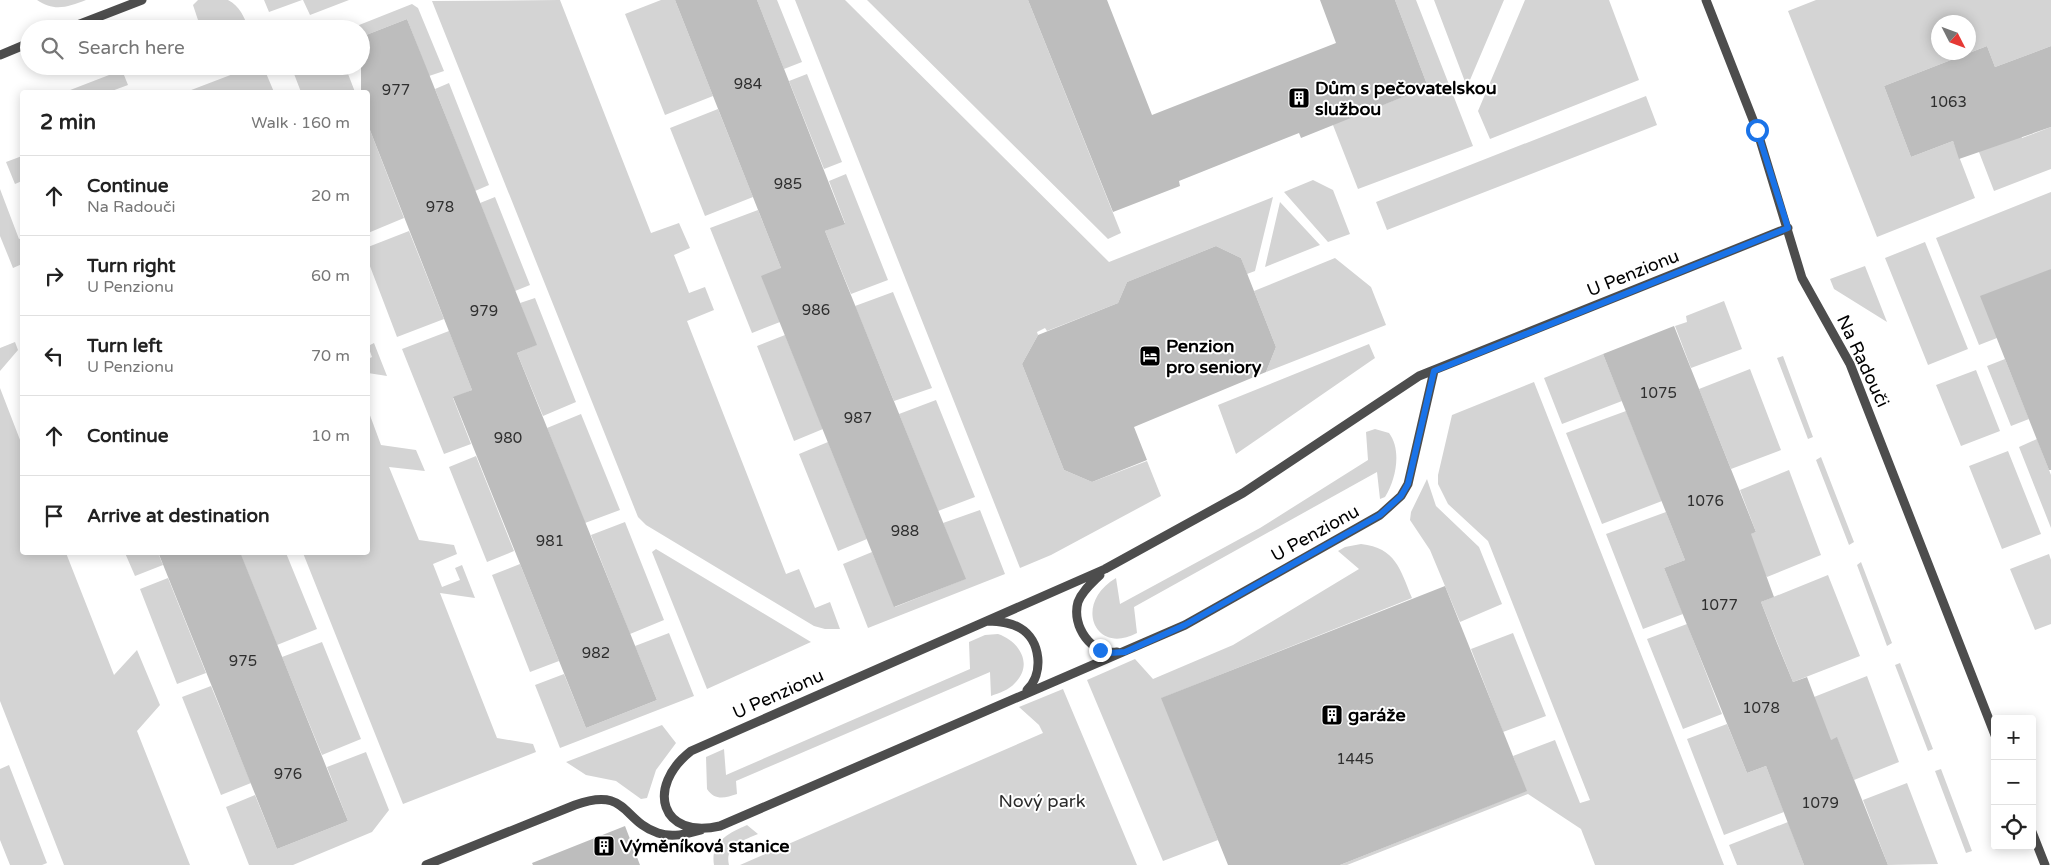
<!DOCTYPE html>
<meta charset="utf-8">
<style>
:root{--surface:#fff;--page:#f6f6f6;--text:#222;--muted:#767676;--line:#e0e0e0}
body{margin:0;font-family:"Varela Round",sans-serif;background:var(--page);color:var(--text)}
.controls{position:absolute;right:15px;bottom:15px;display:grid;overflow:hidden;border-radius:5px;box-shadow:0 2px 12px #0003}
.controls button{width:45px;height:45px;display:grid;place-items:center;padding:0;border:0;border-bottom:1px solid var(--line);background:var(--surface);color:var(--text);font:25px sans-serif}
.compass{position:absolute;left:1931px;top:15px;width:45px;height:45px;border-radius:50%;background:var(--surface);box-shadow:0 2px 12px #0003;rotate:132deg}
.stop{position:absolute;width:15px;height:15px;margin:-11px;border:4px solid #1a73e8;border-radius:50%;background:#fff}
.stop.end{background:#1a73e8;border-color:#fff;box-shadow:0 1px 5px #0008}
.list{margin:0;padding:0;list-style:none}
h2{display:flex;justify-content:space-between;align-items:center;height:65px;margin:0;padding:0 20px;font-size:21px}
h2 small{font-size:16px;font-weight:400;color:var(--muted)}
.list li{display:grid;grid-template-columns:32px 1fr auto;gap:15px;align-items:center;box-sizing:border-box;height:80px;padding:0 20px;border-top:1px solid var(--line)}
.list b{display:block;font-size:19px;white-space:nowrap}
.list p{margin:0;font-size:16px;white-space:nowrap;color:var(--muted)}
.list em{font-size:16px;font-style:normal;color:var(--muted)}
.icon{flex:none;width:28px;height:28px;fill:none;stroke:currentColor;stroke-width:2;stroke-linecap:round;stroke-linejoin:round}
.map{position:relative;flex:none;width:2051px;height:865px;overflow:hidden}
.search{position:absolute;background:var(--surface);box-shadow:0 2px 12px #0003;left:20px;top:20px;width:350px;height:55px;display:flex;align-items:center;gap:12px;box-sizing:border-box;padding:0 18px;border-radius:28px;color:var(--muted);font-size:19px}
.panel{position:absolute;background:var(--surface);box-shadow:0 2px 12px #0003;left:20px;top:90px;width:350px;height:465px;border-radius:5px}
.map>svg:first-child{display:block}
.green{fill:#d4d4d4;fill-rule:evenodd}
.building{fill:#bdbdbd}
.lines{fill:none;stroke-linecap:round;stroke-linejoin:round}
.minor{stroke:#4d4d4d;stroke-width:9}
.route{stroke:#1a73e8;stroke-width:6}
.labels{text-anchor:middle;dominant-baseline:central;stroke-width:4;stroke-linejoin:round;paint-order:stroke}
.number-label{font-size:15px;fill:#2f2f2f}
.poi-label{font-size:18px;font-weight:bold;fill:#000;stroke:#fff;text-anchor:start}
.street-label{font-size:18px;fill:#000;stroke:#fff}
.park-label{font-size:18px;fill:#2b2b2b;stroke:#fff}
</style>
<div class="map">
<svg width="2051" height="865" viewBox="0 0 2051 865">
<rect width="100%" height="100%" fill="#fff"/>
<path class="green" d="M37 0H86C68 7 54 12 37 0Z
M198 0H228C240 6 244 17 249 29H201L193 5Z
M264 0H302L269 12Z
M303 0H349L310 15Z
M560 0 651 233 679 223 690 248 674 255 689 293 705 287 714 310 687 321 786 574 799 569 815 608 830 602 840 629H825L814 626 646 525 638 517 432 1Z
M661 0H675L713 96 665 115 625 14Z
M757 0H777L802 62 784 69Z
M795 0H845L1109 262 1273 197 1255 271 1247 274 1241 258 1216 246 1127 282 1118 303 1047 331 1045 328 1037 332 1038 335 1022 364 1064 470 1092 482 1147 461 1161 496 1051 555 1020 568Z
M867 0H1028L1121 233 1108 239Z
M1395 0H1416L1473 146 1358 189 1331 120 1362 113 1428 87Z
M1434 0H1504L1467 87Z
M1525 0H1609L1639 80 1490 139 1478 111Z
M1816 0H2051V46L1995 67 1987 46 1884 86 1911 157 1953 141 1975 198 1877 237 1788 11ZM1938 22H1968V52H1938Z
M412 4 418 8 444 71 429 76 407 19 361 37V29H349Z
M254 66H263L274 92H186Z
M291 66H345L355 92H301Z
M122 70 128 85 109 92H65Z
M807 74 842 162 824 169 789 81Z
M449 83 489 185 475 191 435 89Z
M1646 96 1657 125 1387 230 1376 202Z
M718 109 753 197 705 216 670 128Z
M2014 118 2022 138 2051 127V169L1994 191 1972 134Z
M368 125 404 218 368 233Z
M22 156V181L15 184 6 162Z
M846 174 888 280 851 294 825 231 845 223 829 181Z
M1313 180 1333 190 1350 234 1328 242 1284 192Z
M0 189 19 239 22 238V264L13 268 0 236Z
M2051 192V269L1997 338 1979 345 1936 238Z
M495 197 530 285 515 291 480 203Z
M1280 202 1320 245 1265 267Z
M758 210 781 268 780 322 752 333 710 228Z
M409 231 444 319 397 337 368 261V247Z
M1925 242 1968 349 1928 365 1885 258Z
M1335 258 1371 287 1386 325 1266 372 1276 347 1254 291Z
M1865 266 1887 322 1834 289 1830 279Z
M893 292 932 388 894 401 855 306Z
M535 298 576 402 543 416 517 353 536 345 520 303Z
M1724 301 1742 349 1691 368 1675 326 1687 322 1686 316Z
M449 331 472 390 453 398 471 444 444 454 402 349Z
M785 335 823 429 794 441 757 346Z
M15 342 18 350 0 371V348Z
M374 343 387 376 368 373V359L372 357 368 346Z
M1369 344 1375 358 1236 454 1218 405Z
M1603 354 1622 401 1562 424 1544 378Z
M1783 356 1813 437 1808 439 1777 358Z
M2005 359 2029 419 2011 426 1987 366Z
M1750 369 1781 450 1731 469 1699 389Z
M1976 370 2000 431 1961 446 1936 385Z
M1534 382 1724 865H1595L1581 829 1528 794 1347 865H1340L1526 791 1513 756 1555 740 1580 803 1590 800 1488 541 1448 504 1438 484V475L1452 415Z
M0 388 22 445V552L66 553 114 675 137 650 160 705 137 731 190 865H64L0 701Z
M936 400 975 497 938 511 899 414Z
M368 410 381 445 416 450 425 471 389 467 419 540 454 545 457 554 433 564 442 587 460 580 455 568 462 565 475 598 440 593 497 738 533 744 536 752 403 804 303 553 368 552Z
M1626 411 1662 501 1602 524 1566 433Z
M581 414 620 510 585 523 547 428Z
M1375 429 1389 433C1402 450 1396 480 1385 497L1380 499 1377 472 1134 607 1137 633C1094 656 1073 603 1116 578L1120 604 1260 528 1368 460 1366 432Z
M2037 439 2051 475V528L2019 447Z
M828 442 867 539 838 551 799 454Z
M2008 451 2041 534 2002 549 1969 466Z
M476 456 514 551 487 562 449 467Z
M1821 457 1854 542 1849 545 1816 460Z
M1789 470 1821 555 1767 577 1736 539 1756 532 1740 490Z
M1427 479 1436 506 1479 547 1502 604 1460 622 1430 550 1410 520 1411 512Z
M980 510 1005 574 868 628 843 564 872 552 895 607 965 579 943 523Z
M1666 512 1685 560 1664 568 1683 614 1643 629 1606 534Z
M625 522 664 620 630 634 591 535Z
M1361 544C1396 548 1400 569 1412 598L1162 698 1218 840 1163 861 1087 680 1135 659 1153 679 1233 645 1359 569 1338 551 1345 547Z
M656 549 811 642 707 689 652 552Z
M125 553H158L163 565 135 576Z
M240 553H286L317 629 277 645Z
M2049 554 2051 560V624L2035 630 2010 569Z
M1861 562 1892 643 1887 646 1857 565Z
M520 564 559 661 530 672 492 575Z
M1828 575 1860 656 1793 682 1761 602Z
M168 578 206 673 177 684 140 589Z
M1687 624 1722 714 1683 729 1647 639Z
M669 633 694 696 560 748 535 685 564 674 586 728 657 700 635 646Z
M1513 633 1546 716 1503 732 1471 649Z
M998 634C1019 641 1034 664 1015 683 1009 690 999 693 991 696L990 672 736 781 737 794C725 798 715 801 707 789L706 757 724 749 726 775 970 669 969 642 985 635Z
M322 642 361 739 322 755 282 657Z
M1900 663 1933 749 1928 751 1895 665Z
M1867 676 1899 762 1854 780 1837 738 1818 745 1814 697Z
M211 686 251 783 221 795 182 697Z
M1063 689 1137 865H740L1043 733 1039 725 1019 707Z
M1727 724 1747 773 1766 766 1784 812 1724 835 1687 739Z
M662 725 676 743 656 770 647 798 641 799 616 781 586 775 566 762Z
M366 752 389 810 372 832 293 865H249L226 807 255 795 277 849 348 821 327 767Z
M9 765 47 863 42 865H10L0 840V769Z
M1941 769 1972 851 1966 853 1935 771Z
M1907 783 1938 864 1888 865 1863 800Z
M1788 822 1804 865H1737L1729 845Z
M747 825 758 834C744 840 724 846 729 865H714C710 842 729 833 747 825Z"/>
<path class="building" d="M675 0H757L845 224 825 231 966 579 894 607 761 276 781 268Z
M1028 0H1107L1152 115 1336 43 1320 0H1395L1428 87 1301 138 1299 133 1179 181 1180 186 1113 212Z
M407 19 537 345 517 353 657 700 586 728 453 397 472 390 368 125V92H361V37Z
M1987 46 1995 67 2051 46V127L1959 159 1953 141 1911 157 1884 86Z
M1216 246 1241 258 1276 347 1266 372 1134 427 1147 460 1092 482 1064 470 1022 364 1038 335 1118 303 1127 282Z
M2051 269V470H2049L1980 296Z
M1674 326 1756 532 1751 534 1774 597 1761 602 1777 643 1793 682 1807 677 1831 740 1837 737 1888 865H1804L1766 766 1747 773 1664 568 1685 560 1603 354Z
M158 552H240L348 821 277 849Z
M1445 586 1527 791 1340 865H1228L1161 698Z
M625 826 640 865H533L532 863Z"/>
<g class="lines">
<path class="minor" d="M1706 0 1757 130 1802 278 1850 364 1995 735
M67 29 142 0
M0 55 29 43
M1434 371 1408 484 1401 496 1380 515 1185 625 720 826C661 840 645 787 691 751L1105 569 1243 493 1419 376 1788 228
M1100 575C1092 583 1082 591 1078 602 1071 626 1092 656 1117 652
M988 621C999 622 1010 622 1020 628 1041 640 1044 674 1027 690
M2032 832 2045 865
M426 865 575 805C628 786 622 821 658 833 672 838 687 834 701 830"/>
</g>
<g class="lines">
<path class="route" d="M1100 650 1110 653 1125 652 1185 625 1380 515 1401 496 1408 484 1434 371 1788 228 1757 130"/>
</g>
<defs>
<g id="building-square" transform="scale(1.125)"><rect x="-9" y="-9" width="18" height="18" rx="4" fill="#000" stroke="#fff"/><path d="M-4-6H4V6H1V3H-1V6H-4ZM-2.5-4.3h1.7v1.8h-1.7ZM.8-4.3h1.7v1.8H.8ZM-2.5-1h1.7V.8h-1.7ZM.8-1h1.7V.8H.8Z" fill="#fff"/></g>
<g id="hotel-square" transform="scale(1.125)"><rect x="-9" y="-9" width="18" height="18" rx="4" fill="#000" stroke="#fff"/><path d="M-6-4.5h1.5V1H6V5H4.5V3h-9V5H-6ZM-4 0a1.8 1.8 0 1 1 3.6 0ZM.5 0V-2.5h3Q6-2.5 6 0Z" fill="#fff"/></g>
</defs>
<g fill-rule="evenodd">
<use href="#building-square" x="1299" y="98"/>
<use href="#hotel-square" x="1150" y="356"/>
<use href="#building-square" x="1332" y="715"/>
<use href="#building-square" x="604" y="846"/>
</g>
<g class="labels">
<g class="number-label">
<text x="748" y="84">984</text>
<text x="396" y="90">977</text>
<text x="1948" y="102">1063</text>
<text x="788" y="184">985</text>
<text x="440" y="207">978</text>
<text x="816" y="310">986</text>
<text x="484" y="311">979</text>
<text x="1658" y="393">1075</text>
<text x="858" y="418">987</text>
<text x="508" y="438">980</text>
<text x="1705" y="501">1076</text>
<text x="905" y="531">988</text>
<text x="550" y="541">981</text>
<text x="1719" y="605">1077</text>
<text x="596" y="653">982</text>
<text x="243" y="661">975</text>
<text x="1761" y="708">1078</text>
<text x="1355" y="759">1445</text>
<text x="288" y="774">976</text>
<text x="1820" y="803">1079</text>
</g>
<g class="poi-label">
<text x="1315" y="88">Dům s pečovatelskou<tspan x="1315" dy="21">službou</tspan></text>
<text x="1166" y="346">Penzion<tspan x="1166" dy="21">pro seniory</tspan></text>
<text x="1348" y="715">garáže</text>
<text x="620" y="846">Výměníková stanice</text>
</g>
<g class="street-label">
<text transform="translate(1633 273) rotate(-22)">U Penzionu</text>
<text transform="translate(1863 361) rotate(65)">Na Radouči</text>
<text transform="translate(1315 533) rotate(-29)">U Penzionu</text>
<text transform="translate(778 694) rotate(-24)">U Penzionu</text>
</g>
<g class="park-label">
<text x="1042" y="801">Nový park</text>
</g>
</g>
</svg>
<div class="controls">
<button>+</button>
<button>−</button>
<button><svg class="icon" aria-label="locate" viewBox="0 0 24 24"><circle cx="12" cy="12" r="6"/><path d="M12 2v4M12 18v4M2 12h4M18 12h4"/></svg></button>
</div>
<svg class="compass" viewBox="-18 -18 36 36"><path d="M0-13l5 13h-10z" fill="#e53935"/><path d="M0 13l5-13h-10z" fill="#767676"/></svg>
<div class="stop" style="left:1757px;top:130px"></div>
<div class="stop end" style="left:1100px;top:650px"></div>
<div class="search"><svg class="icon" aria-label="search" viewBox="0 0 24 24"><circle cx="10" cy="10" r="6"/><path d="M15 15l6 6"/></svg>Search here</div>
<section class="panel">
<h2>2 min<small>Walk · 160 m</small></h2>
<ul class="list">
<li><svg class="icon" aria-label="ahead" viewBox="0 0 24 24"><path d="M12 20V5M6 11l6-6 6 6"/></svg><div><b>Continue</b><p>Na Radouči</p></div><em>20 m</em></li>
<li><svg class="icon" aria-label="right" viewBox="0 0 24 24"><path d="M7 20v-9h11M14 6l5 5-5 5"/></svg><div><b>Turn right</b><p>U Penzionu</p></div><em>60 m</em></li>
<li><svg class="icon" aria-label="left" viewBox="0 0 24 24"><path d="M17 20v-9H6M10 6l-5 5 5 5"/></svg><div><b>Turn left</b><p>U Penzionu</p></div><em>70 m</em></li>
<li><svg class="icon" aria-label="ahead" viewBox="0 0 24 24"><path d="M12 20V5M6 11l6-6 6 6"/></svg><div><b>Continue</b></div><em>10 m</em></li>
<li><svg class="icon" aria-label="arrive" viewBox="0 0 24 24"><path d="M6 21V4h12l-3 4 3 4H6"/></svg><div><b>Arrive at destination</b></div></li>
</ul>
</section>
</div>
